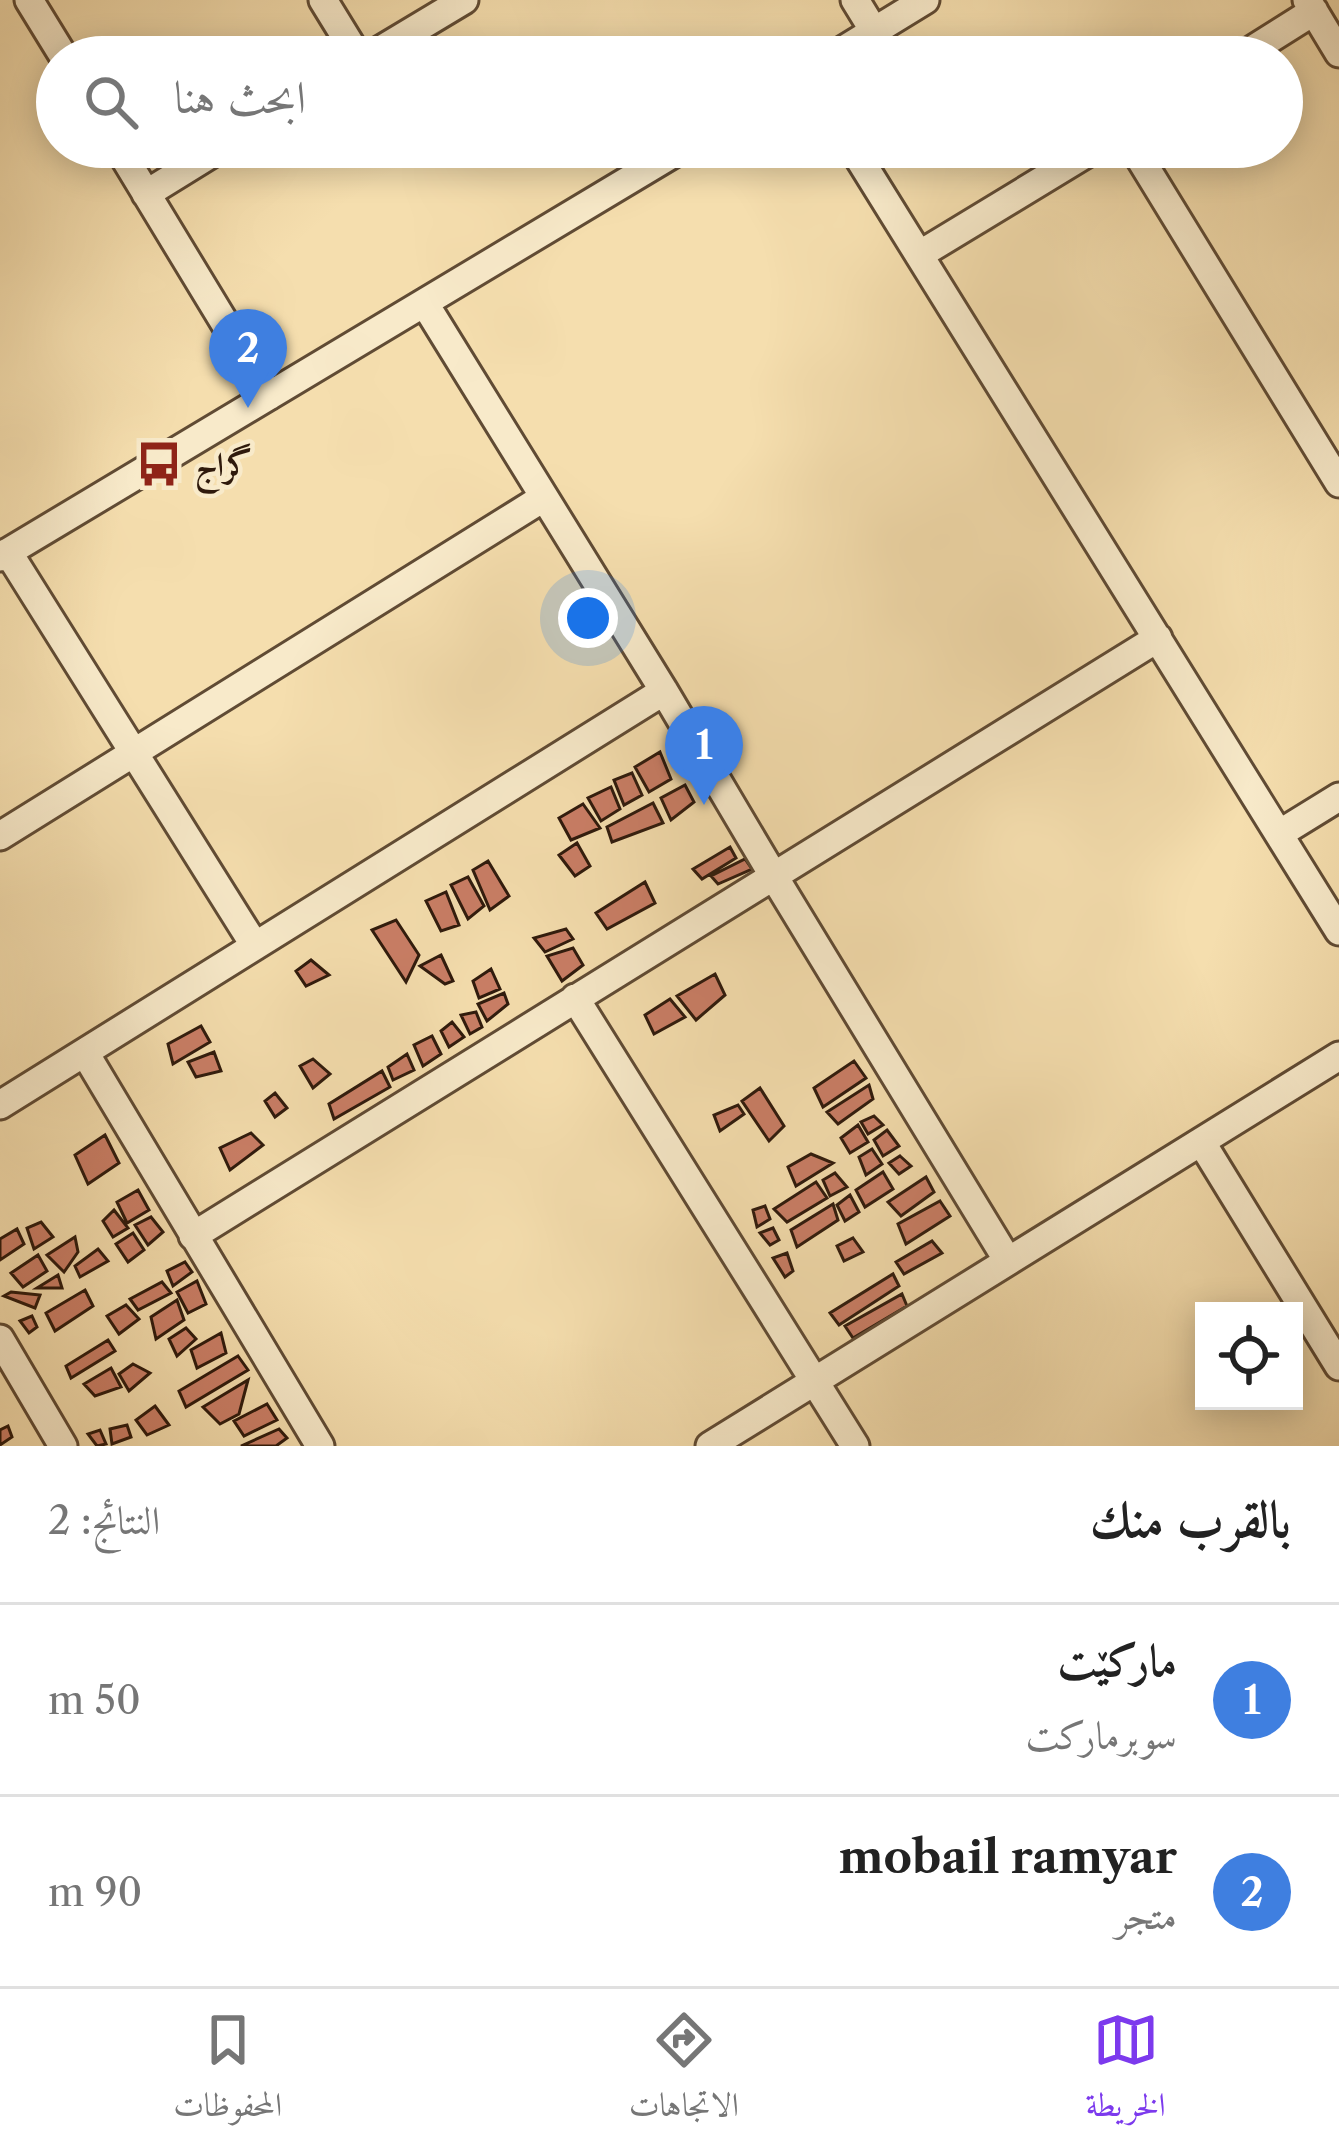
<!DOCTYPE html>
<html lang="ar">
<meta charset="utf-8">
<style>
:root{--surface:#fff;--page:#f2f2f2;--text:#222;--muted:#767676;--line:#e0e0e0;--accent:#7c3aed}
body{margin:0;font-family:"Libre Caslon Text",Amiri,serif;background:var(--page);color:var(--text);direction:rtl}
.controls{position:absolute;right:36px;bottom:36px;display:grid;overflow:hidden;border-radius:0px;box-shadow:0 6px 30px #0003}
.controls button{width:108px;height:108px;display:grid;place-items:center;padding:0;border:0;border-bottom:3px solid var(--line);background:var(--surface);color:var(--text);font:60px sans-serif}
.you{position:absolute;left:588px;top:618px;width:42px;height:42px;margin:-30px;border:9px solid #fff;border-radius:50%;background:#1a73e8;box-shadow:0 0 0 18px #1a73e833}
.badge{display:grid;place-items:center;width:78px;height:78px;border-radius:50%;background:var(--accent);color:#fff;font-size:39px;font-weight:700}
.pin{position:absolute;translate:-50% -99px;filter:drop-shadow(0 3px 6px #0008)}
.pin::after{content:'';position:absolute;top:63px;width:42px;height:36px;background:inherit;clip-path:polygon(0 0,100% 0,50% 100%)}
.list{margin:0;padding:0;list-style:none}
h2{display:flex;justify-content:space-between;align-items:center;height:156px;margin:0;padding:0 48px;font-size:51px}
h2 small{font-size:39px;font-weight:400;color:var(--muted)}
.list li{display:grid;grid-template-columns:78px 1fr auto;gap:36px;align-items:center;box-sizing:border-box;height:192px;padding:0 48px;border-top:3px solid var(--line)}
.list b{display:block;font-size:45px;white-space:nowrap}
.list p{margin:0;font-size:39px;white-space:nowrap;color:var(--muted)}
.list em{font-size:39px;font-style:normal;color:var(--muted)}
.icon{flex:none;width:66px;height:66px;fill:none;stroke:currentColor;stroke-width:2;stroke-linecap:round;stroke-linejoin:round}
.map{position:relative;flex:none;width:1339px;height:1446px;overflow:hidden;direction:ltr}
.search{position:absolute;background:var(--surface);box-shadow:0 6px 30px #0003;left:36px;right:36px;top:36px;height:132px;display:flex;align-items:center;gap:30px;box-sizing:border-box;padding:0 42px;border-radius:66px;color:var(--muted);font-size:45px}
.sheet{height:540px;background:var(--surface)}
nav{display:flex;justify-content:space-around;align-items:center;box-sizing:border-box;height:168px;border-top:3px solid var(--line);background:var(--surface);font-size:33px;color:var(--muted)}
nav a{display:grid;justify-items:center;gap:6px}
nav .on{color:var(--accent)}
.map>svg:first-child{display:block}
.building{fill:#ca7e66;stroke:#2f1a0c;stroke-width:3}
.lines{fill:none;stroke-linecap:round;stroke-linejoin:round}
.street-casing{stroke:#604b34;stroke-width:33}
.street{stroke:#f8eaca;stroke-width:27}
.labels{text-anchor:middle;dominant-baseline:central;stroke-width:9;stroke-linejoin:round;paint-order:stroke}
.poi-label{font-size:33px;font-weight:bold;fill:#2f1a0c;stroke:#f8eaca;text-anchor:start}
</style>
<div class="map">
<svg width="1339" height="1446" viewBox="0 0 1339 1446">
<rect width="100%" height="100%" fill="#f5deae"/>
<filter id="stains"><feTurbulence type="fractalNoise" baseFrequency=".00167" numOctaves="4"/><feColorMatrix values="0 0 0 0 .2 0 0 0 0 .09 0 0 0 0 .02 0 0 0 .5 -.17"/></filter>
<radialGradient id="worn" r=".72"><stop offset=".6" stop-color="#630" stop-opacity="0"/><stop offset="1" stop-color="#630" stop-opacity=".3"/></radialGradient>
<path class="building" d="M660 752 671 779 649 792 635 767Z
M632 773 642 795 624 805 614 780Z
M685 785 694 802 671 820 661 798Z
M611 787 620 809 601 821 588 798Z
M653 803 663 823 612 842 607 827Z
M583 804 600 828 571 840 559 818Z
M577 843 590 866 575 876 559 855Z
M730 847 736 858 702 879 693 869Z
M745 859 752 869 718 884 711 876Z
M488 861 509 896 490 910 473 870Z
M468 877 484 906 468 919 451 885Z
M645 882 655 903 607 929 596 913Z
M446 892 459 925 441 931 426 901Z
M396 920 419 955 406 982 372 930Z
M566 929 573 939 545 952 534 938Z
M573 948 583 965 562 981 547 956Z
M441 955 453 981 445 984 420 966Z
M311 960 329 975 306 986 296 971Z
M491 969 500 989 479 998 473 981Z
M715 974 725 995 696 1020 677 996Z
M504 993 508 1004 487 1021 478 1004Z
M670 999 685 1017 654 1034 645 1015Z
M476 1012 482 1027 470 1034 461 1015Z
M452 1022 464 1037 449 1047 441 1031Z
M201 1026 210 1042 173 1064 168 1044Z
M432 1036 441 1054 423 1066 414 1045Z
M214 1052 221 1071 196 1077 188 1062Z
M407 1054 414 1070 393 1080 388 1067Z
M313 1059 330 1074 313 1088 300 1066Z
M854 1061 866 1078 823 1107 814 1088Z
M382 1071 390 1087 334 1119 329 1104Z
M869 1085 873 1099 838 1124 827 1112Z
M760 1088 784 1126 769 1141 742 1101Z
M275 1093 287 1108 275 1117 265 1101Z
M738 1105 744 1114 720 1131 714 1115Z
M874 1116 883 1125 868 1134 861 1122Z
M858 1125 868 1142 850 1153 841 1138Z
M887 1130 899 1146 883 1156 874 1140Z
M251 1133 263 1145 230 1170 220 1148Z
M105 1135 119 1163 88 1184 75 1155Z
M872 1149 882 1164 866 1175 859 1157Z
M811 1154 833 1163 796 1186 788 1167Z
M900 1156 911 1166 899 1174 889 1163Z
M883 1172 893 1189 865 1207 856 1190Z
M835 1173 847 1187 830 1196 823 1180Z
M926 1177 934 1192 901 1216 888 1202Z
M816 1182 827 1198 787 1222 774 1209Z
M138 1190 149 1210 127 1223 117 1202Z
M850 1195 859 1212 845 1221 837 1205Z
M940 1201 950 1216 906 1244 898 1224Z
M833 1204 838 1220 797 1247 791 1230Z
M765 1206 770 1219 757 1227 753 1210Z
M114 1210 128 1228 113 1237 103 1221Z
M151 1217 163 1232 148 1245 135 1225Z
M41 1222 53 1237 34 1249 27 1228Z
M773 1228 779 1240 770 1245 760 1233Z
M17 1229 24 1244 0 1260V1239Z
M133 1233 144 1250 128 1262 116 1244Z
M75 1237 78 1252 64 1272 47 1255Z
M853 1238 863 1252 844 1261 837 1246Z
M932 1241 942 1253 904 1274 896 1262Z
M98 1249 108 1261 80 1277 75 1266Z
M787 1253 793 1271 785 1277 773 1258Z
M38 1255 47 1271 23 1287 11 1273Z
M185 1262 192 1272 173 1286 167 1271Z
M893 1274 899 1286 839 1325 830 1313Z
M58 1275 62 1288H37Z
M197 1281 206 1304 188 1313 177 1292Z
M162 1282 171 1293 138 1310 130 1299Z
M85 1290 93 1306 55 1331 46 1313Z
M11 1292 40 1295 35 1308 4 1296Z
M902 1294 907 1306 853 1338 845 1326Z
M177 1300 184 1320 156 1339 151 1317Z
M126 1305 139 1319 119 1334 107 1316Z
M32 1316 37 1327 29 1333 20 1321Z
M186 1328 196 1339 177 1356 169 1339Z
M221 1333 226 1353 197 1368 191 1350Z
M108 1340 115 1351 71 1378 66 1366Z
M238 1356 248 1370 186 1407 179 1391Z
M133 1364 150 1373 129 1391 119 1374Z
M111 1368 121 1387 95 1396 84 1384Z
M248 1380 239 1414 220 1424 203 1407Z
M267 1404 277 1420 244 1436 234 1421Z
M155 1406 169 1425 147 1435 136 1420Z
M127 1425 131 1437 112 1444 110 1429Z
M8 1426 12 1437 0 1445V1430Z
M279 1429 287 1438 276 1446H241Z
M100 1430 106 1444 97 1446 88 1434Z"/>
<g class="lines">
<g class="street-casing">
<path id="street" d="M29 0 64 57
M323 0 358 57
M855 0 874 31
M1307 0 1339 53
M369 57 464 0
M832 57 925 0
M1241 57 1314 11
M118 147 269 396
M852 147 1339 931
M1133 147 1339 483
M146 194 222 147
M919 255 1097 147
M425 304 664 691 773 875 1008 1261
M8 552 255 946
M0 557 684 147
M1279 834 1339 797
M0 836 543 498
M575 998 855 1446
M85 1053 320 1446
M0 1105 664 691
M1202 1143 1339 1366
M193 1236 1158 638
M0 1339 63 1446
M710 1446 1339 1056"/>
</g>
<use href="#street" class="street"/>
</g>
<defs>
<g id="bus-bare" transform="scale(3.6)"><path d="M-5-6H5V4H4V6H2V4H-2V6H-4V4H-5ZM-3.5-4V0h7V-4ZM-3.5 1.2v1.5H-2V1.2ZM2 1.2v1.5H3.5V1.2Z" fill="#8f2418" stroke="#f8eaca" stroke-width="2.5" paint-order="stroke"/></g>
</defs>
<g fill-rule="evenodd">
<use href="#bus-bare" x="159" y="464"/>
</g>
<g class="labels">
<g class="poi-label">
<text x="195" y="464">گراج</text>
</g>
</g>
<rect width="100%" height="100%" filter="url(#stains)"/>
<rect width="100%" height="100%" fill="url(#worn)"/>
</svg>
<div class="controls">
<button><svg class="icon" aria-label="locate" viewBox="0 0 24 24"><circle cx="12" cy="12" r="6"/><path d="M12 2v4M12 18v4M2 12h4M18 12h4"/></svg></button>
</div>
<div class="you"></div>
<div class="pin badge" style="left:704px;top:805px;background:#3f7fe0">1</div>
<div class="pin badge" style="left:248px;top:408px;background:#3f7fe0">2</div>
<div class="search"><svg class="icon" aria-label="search" viewBox="0 0 24 24"><circle cx="10" cy="10" r="6"/><path d="M15 15l6 6"/></svg>ابحث هنا</div>
</div>
<section class="sheet">
<h2>بالقرب منك<small>النتائج: 2</small></h2>
<ul class="list">
<li><span class="badge" style="background:#3f7fe0">1</span><div><b>مارکێت</b><p>سوبرماركت</p></div><em>50 m</em></li>
<li><span class="badge" style="background:#3f7fe0">2</span><div><b>mobail ramyar</b><p>متجر</p></div><em>90 m</em></li>
</ul>
</section>
<nav>
<a class="on"><svg class="icon" aria-label="map" viewBox="0 0 24 24"><path d="M3 6l6-2 6 2 6-2v14l-6 2-6-2-6 2zM9 4v14M15 6v14"/></svg>الخريطة</a>
<a><svg class="icon" aria-label="directions" viewBox="0 0 24 24"><path d="M12 3l9 9-9 9-9-9zM9 14v-3h6M13 9l2 2-2 2"/></svg>الاتجاهات</a>
<a><svg class="icon" aria-label="saved" viewBox="0 0 24 24"><path d="M7 4h10v16l-5-4-5 4z"/></svg>المحفوظات</a>
</nav>
